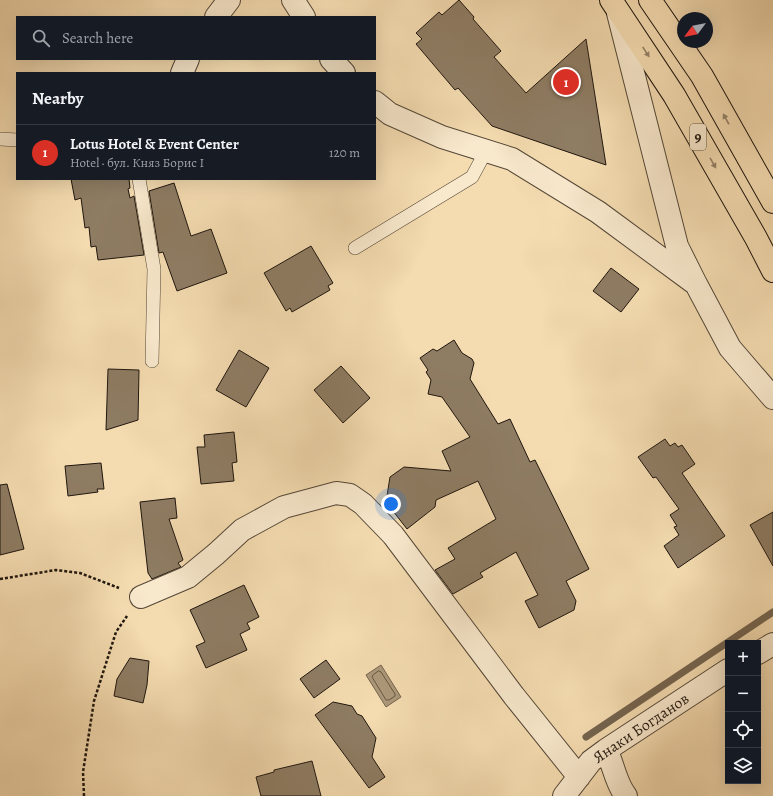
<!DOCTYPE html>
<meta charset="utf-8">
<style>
:root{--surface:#171b24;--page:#20242c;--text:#f1f3f6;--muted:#9ea1a6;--line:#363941;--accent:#d93025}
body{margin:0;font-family:Alegreya,serif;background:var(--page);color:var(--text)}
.controls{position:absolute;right:12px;bottom:12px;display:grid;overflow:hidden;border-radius:0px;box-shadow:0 4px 16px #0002}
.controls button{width:36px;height:36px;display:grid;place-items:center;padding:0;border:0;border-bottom:1px solid var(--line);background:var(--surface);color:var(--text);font:20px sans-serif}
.compass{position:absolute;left:677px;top:12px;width:36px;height:36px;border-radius:50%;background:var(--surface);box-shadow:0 4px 16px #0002;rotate:238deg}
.you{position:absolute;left:391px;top:504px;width:14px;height:14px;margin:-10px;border:3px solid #fff;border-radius:50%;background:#1a73e8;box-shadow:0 0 0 6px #1a73e833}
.badge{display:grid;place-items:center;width:26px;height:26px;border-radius:50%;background:var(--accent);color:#fff;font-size:13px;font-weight:700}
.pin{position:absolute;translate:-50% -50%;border:2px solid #fff;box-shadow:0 1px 4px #0006}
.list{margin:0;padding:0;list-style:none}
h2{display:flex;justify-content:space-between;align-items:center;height:52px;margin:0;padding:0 16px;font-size:17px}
h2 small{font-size:13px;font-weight:400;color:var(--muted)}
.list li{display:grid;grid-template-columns:26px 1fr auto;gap:12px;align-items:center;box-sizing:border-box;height:56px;padding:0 16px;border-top:1px solid var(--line)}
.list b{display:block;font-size:15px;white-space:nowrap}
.list p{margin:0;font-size:13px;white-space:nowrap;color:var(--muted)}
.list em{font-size:13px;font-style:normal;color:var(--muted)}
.icon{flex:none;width:22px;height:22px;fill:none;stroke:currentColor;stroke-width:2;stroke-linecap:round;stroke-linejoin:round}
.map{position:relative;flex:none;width:773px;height:796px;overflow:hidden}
.search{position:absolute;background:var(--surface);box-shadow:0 4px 16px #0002;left:16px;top:16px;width:360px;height:44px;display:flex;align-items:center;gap:10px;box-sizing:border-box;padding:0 14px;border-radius:0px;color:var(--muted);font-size:15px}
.panel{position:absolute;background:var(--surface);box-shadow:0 4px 16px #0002;left:16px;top:72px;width:360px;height:108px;border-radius:0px}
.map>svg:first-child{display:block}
.water{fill:#ac9879;stroke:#74644f}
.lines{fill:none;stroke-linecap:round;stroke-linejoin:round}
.shore{stroke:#665744;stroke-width:1}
.stream{stroke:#74644f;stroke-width:7}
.building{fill:#8e7c63;stroke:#1f160f}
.service-casing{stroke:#544737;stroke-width:14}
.minor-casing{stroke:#544737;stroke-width:24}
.trunk-casing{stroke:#1f160f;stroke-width:24}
.path{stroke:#1f160f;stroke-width:2.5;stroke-dasharray:3 2;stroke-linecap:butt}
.service{stroke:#f8e8cc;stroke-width:13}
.minor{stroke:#f8e8cc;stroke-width:22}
.trunk{stroke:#f4dbb0;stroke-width:22}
.oneway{fill:#948268}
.labels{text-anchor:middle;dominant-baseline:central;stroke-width:3;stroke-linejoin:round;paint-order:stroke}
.shield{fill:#f8e8cc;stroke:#605548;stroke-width:1}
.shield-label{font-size:15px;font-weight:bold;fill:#1f160f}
.street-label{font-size:16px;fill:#1f160f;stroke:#f8e8cc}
</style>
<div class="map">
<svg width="773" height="796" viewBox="0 0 773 796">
<rect width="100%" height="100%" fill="#f4dbb0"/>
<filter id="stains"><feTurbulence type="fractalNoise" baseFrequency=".005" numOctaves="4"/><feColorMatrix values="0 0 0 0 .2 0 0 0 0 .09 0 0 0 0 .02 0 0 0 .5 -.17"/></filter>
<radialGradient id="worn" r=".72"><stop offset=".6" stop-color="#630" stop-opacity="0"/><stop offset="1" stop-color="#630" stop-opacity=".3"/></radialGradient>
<path class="water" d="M381 665 401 697 386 707 366 675Z"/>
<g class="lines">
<path class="shore" d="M379 671 381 672 395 694V696L389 700H386L372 677 373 675Z"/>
<path class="stream" d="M586 737 773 612"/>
</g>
<path class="building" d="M459 0 474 17 473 19 501 51 494 57 526 93 586 39 606 165 492 126 458 88 455 90 416 44 422 39 416 33 439 12 442 15Z
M71 179H129L130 188 128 189 130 198 134 196 144 255 98 260 96 246 91 247 89 227 85 228 81 198 75 200Z
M174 183 191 236 211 229 227 273 177 291 163 252 159 253 149 191Z
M311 246 333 283 328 286 330 290 292 312 290 308 286 311 264 273Z
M611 268 639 289 621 312 593 291Z
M454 340 462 353 472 359 474 363 470 379 498 424 510 419 530 462 535 460 589 569 566 581 576 601 574 610 539 628 525 601 538 595 516 552 480 573 483 577 453 594 435 570 455 559 448 548 496 519 478 481 436 500 435 507 407 529 386 502 390 477 404 467 451 471 442 451 470 437 442 397 428 394 431 380 426 372 428 370 420 358 433 349 437 351Z
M239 350 269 368 246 407 216 390Z
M341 366 370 398 343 423 314 390Z
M108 369 139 370 138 420 106 430Z
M234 432 237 462 232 463 234 481 201 484 197 447H205L204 435Z
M665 439 670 446 675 443 678 447 682 445 695 464 682 473 725 536 678 568 664 546 679 535 674 527 677 526 670 515 679 509 656 477 653 478 638 457Z
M101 463 104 489H97L98 492 68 496 65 466Z
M7 484 24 549 0 555V485Z
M175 498 177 518 169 519 183 560 178 563 181 567 152 579 148 573 140 502Z
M773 512V566L750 525Z
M244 585 259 617 247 623 250 629 240 634 247 650 206 668 196 646 205 642 190 610Z
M130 658 149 661 147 685 143 703 114 696 117 679Z
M326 660 340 679 314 698 300 679Z
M333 702 352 706 357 714 362 716 376 738 372 757 385 777 369 788 315 715Z
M312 761 321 796H261L256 777 274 772V770Z"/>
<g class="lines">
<g class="service-casing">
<path id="service" d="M0 139 17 140
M139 179 154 269 152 361
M355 248 472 177 486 151"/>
</g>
<g class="minor-casing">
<path id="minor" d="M293 0 304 17
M618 13 677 246 696 284 730 348 773 398
M216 17 229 0
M331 59 344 73
M182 73 188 59
M375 102 390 114 442 137 512 159 598 212 693 282
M141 597 188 577 216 554 242 530 284 507 336 493 350 495 363 504 393 535 514 696 579 777
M758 653 773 644
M606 750C614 765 615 782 626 796
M564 796 591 761 606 750 728 670"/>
</g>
<g class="trunk-casing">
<path id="trunk" d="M611 0 674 95 756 238 773 271
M650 0 702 76 773 202"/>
</g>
<path class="path" d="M0 579 56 570 80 573 119 588
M84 796 83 772 94 701 116 632 127 616"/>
<use href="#service" class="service"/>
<use href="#minor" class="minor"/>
<use href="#trunk" class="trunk"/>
</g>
<defs><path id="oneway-solid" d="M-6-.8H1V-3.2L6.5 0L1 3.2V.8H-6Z"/></defs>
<g class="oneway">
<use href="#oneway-solid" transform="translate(646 52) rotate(57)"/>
<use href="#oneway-solid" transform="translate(726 119) rotate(-119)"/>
<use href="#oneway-solid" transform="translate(713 163) rotate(60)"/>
</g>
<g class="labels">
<rect class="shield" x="690" y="124" width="16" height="26" rx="3"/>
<g class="shield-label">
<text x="698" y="137">9</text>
</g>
<g class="street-label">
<text transform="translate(641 728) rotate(-34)">Янаки Богданов</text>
</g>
</g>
<rect width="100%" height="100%" filter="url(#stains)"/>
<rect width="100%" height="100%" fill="url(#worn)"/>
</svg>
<div class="controls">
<button>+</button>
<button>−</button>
<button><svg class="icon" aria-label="locate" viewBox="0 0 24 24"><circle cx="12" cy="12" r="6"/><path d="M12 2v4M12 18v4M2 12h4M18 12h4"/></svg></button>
<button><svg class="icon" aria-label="layers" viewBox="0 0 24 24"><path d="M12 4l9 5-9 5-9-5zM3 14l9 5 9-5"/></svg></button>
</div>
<svg class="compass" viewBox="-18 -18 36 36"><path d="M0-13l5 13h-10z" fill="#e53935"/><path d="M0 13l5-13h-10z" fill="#9ea1a6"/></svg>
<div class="you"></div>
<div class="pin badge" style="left:566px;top:82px">1</div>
<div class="search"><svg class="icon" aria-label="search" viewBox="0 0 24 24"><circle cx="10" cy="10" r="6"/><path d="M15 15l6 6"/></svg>Search here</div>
<section class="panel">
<h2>Nearby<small></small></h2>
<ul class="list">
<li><span class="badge">1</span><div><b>Lotus Hotel &amp; Event Center</b><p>Hotel · бул. Княз Борис I</p></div><em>120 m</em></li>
</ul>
</section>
</div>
